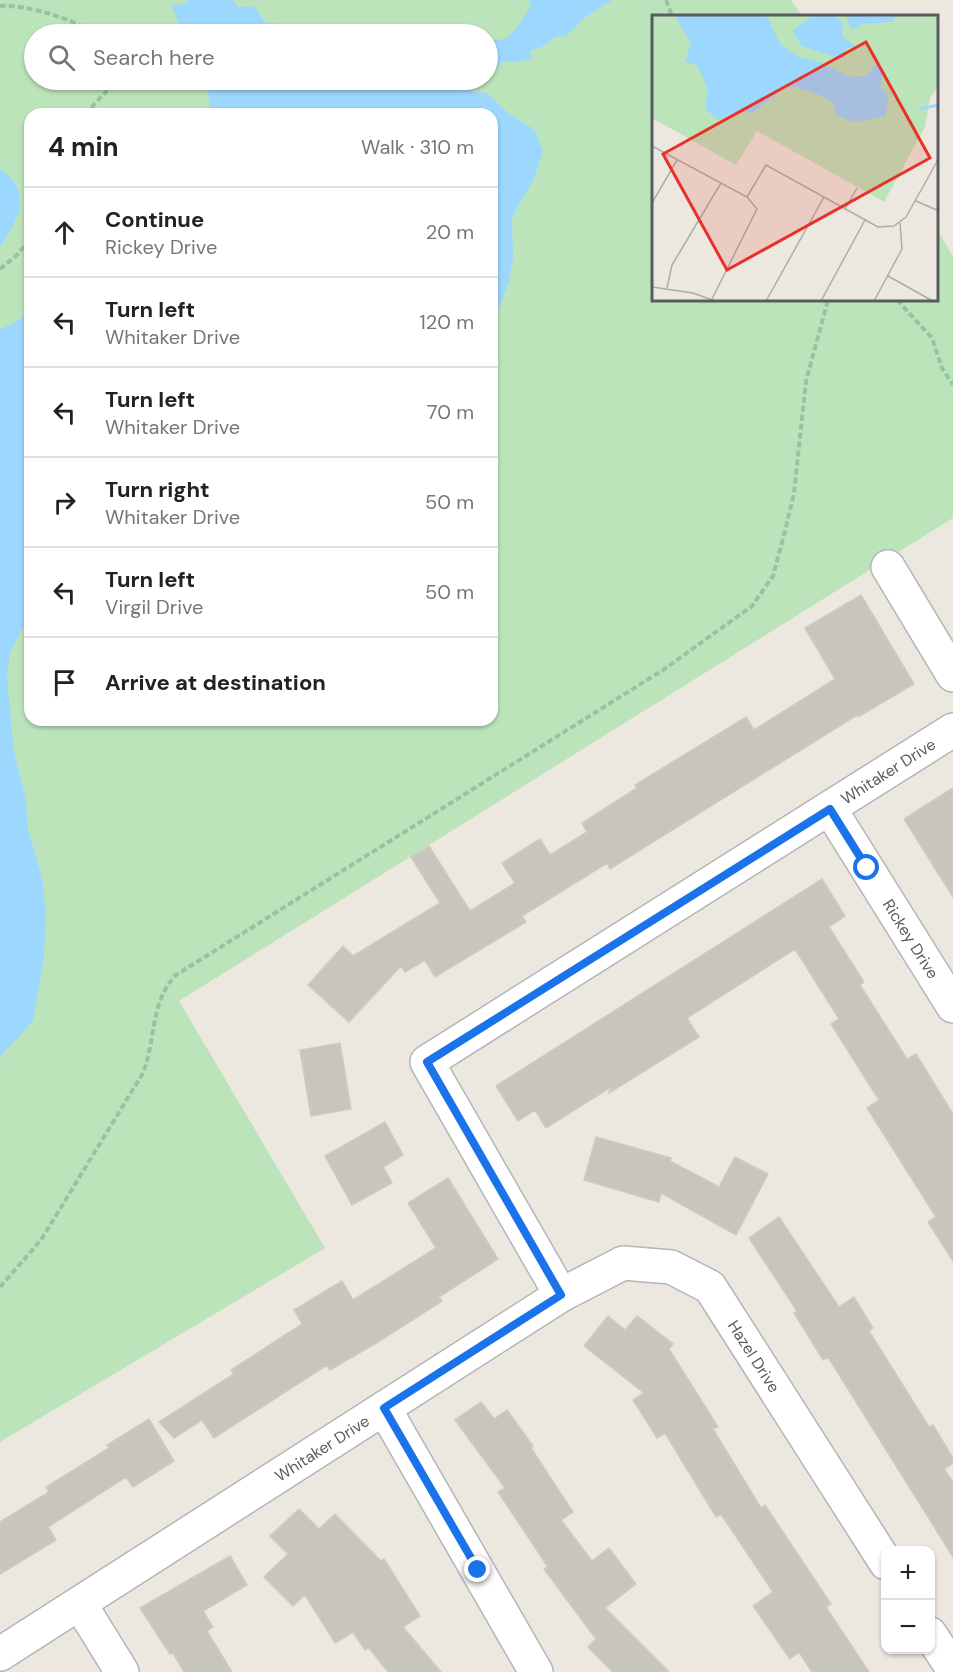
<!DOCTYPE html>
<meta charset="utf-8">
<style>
:root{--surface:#fff;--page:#f6f6f6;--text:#222;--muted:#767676;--line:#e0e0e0}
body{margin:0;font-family:"DM Sans",sans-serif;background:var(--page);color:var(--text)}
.controls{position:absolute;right:18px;bottom:18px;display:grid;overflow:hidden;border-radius:12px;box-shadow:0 2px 4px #0004}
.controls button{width:54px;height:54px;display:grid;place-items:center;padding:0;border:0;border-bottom:2px solid var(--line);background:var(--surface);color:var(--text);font:30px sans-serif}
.stop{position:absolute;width:18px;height:18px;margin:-14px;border:4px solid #1a73e8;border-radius:50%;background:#fff}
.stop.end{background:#1a73e8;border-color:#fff;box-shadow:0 2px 6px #0008}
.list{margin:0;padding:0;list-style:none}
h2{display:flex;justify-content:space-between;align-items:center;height:78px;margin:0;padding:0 24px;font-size:26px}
h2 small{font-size:20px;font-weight:400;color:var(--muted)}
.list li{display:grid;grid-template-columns:39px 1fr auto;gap:18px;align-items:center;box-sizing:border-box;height:90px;padding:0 24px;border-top:2px solid var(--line)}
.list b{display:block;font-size:22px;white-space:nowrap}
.list p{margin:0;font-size:20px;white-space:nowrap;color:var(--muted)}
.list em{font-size:20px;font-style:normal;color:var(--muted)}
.icon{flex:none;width:33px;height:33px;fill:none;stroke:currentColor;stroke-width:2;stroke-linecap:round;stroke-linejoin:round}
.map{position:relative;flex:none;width:953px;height:1672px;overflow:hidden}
.search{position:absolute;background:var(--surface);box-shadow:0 2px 4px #0004;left:24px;top:24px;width:474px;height:66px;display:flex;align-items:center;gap:15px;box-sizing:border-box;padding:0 21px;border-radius:33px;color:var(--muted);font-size:22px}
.panel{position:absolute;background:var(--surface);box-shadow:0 2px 4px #0004;left:24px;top:108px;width:474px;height:618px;border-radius:18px}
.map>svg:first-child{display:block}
.green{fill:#bce4bb;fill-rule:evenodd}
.water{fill:#9cd7fe}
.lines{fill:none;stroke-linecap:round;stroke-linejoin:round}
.stream{stroke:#9cd7fe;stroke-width:8}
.building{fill:#c8c5bf;stroke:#d0cabe;stroke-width:1.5}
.minor-casing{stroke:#b2b6ba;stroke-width:36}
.path{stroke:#94c4a0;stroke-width:4;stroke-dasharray:6 3;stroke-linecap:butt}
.minor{stroke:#fff;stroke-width:33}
.route{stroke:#1a73e8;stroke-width:8}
.labels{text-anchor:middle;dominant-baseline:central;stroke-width:4.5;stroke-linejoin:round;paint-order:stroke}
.street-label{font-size:16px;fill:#585c60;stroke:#fff}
.inset-river{fill:none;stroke:#9cd7fe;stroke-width:3}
.inset-road{fill:none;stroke:#adaca8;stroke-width:1.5}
.view{fill:#e83229;fill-opacity:0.15;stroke:#e83229;stroke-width:3}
.inset-edge{fill:none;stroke:#585c60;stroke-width:3}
</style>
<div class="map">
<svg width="953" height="1672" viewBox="0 0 953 1672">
<rect width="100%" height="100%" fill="#ece8df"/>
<path class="green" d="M0 0H791L802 16H653V300H936L937 230 953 256V518L179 1001 325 1248 0 1442ZM34 34H488V80H34ZM30 114H492V720H30Z"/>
<path class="water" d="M189 0H233L238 7 254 6 265 22 296 27 304 34H183L171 4 181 5Z
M528 0H612L584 18 566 35 555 37 544 46 530 51 531 59C514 63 500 66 488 52L492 40 506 39 519 25 532 4Z
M207 80H458L469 92 487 93 508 113 535 130 543 151 534 179 512 217 513 258 509 281 492 327V114H210Z
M0 169C35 192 18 219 0 247Z
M30 315V613L10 653 7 677 14 752 26 799 28 829 42 877 46 914 44 956 33 1021 0 1057V329L15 323 23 316Z"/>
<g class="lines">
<path class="stream" d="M488 70 504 53
M459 97 477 80"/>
</g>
<path class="building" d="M861 595 914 684 858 717 857 715 610 869 607 863 522 916 526 922 435 977 425 960 405 972 401 966 349 1022 308 985 343 946 353 956 440 903 411 857 429 846 470 911 515 883 502 863 540 839 550 855 587 832 582 823 637 788 635 785 746 717 754 730 835 679 805 628Z
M953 788V897L904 819Z
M822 879 845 916 829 927 864 982 860 985 907 1059 916 1054 953 1114V1261L928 1222 936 1217 867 1108 879 1100 831 1024 839 1019 795 949 687 1018 699 1037 609 1093 611 1087 546 1128 535 1110 518 1121 496 1086Z
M340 1043 351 1109 311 1116 300 1050Z
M385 1122 403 1155 383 1167 392 1183 352 1205 325 1156Z
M596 1137 671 1158 670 1161 719 1187 735 1157 768 1174 736 1235 661 1193 659 1202 584 1180Z
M448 1178 498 1259 439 1297 442 1301 378 1342 330 1370 327 1365 214 1438 202 1420 174 1438 159 1422 234 1374 231 1370 302 1324 294 1310 342 1281 353 1300 436 1248 408 1203Z
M779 1217 839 1307 854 1297 873 1328 869 1331 929 1427 933 1425 953 1458V1463L944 1469 953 1482V1557L828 1357 823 1360 794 1313 797 1311 749 1238Z
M608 1316 625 1330 637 1316 673 1344 669 1349 718 1427 713 1429 761 1508 765 1505 831 1604 826 1607 869 1672H812L799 1652 790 1659 753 1606 773 1592 721 1514 716 1517 665 1433 657 1438 633 1400 644 1393 584 1346Z
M481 1402 494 1419 507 1410 533 1446 531 1448 573 1512 561 1520 592 1561 609 1548 636 1584 605 1608 669 1672H613L588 1647 596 1639 544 1569 548 1567 498 1492 505 1488 455 1420Z
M149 1419 174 1461 133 1487 126 1477 48 1527 56 1540 0 1574V1522L49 1492 46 1487 109 1448 107 1445Z
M299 1509 319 1529 335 1514 381 1561 384 1559 420 1616 403 1627 441 1672H388L369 1648 365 1650 353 1632 335 1643 305 1595 293 1606 264 1577 288 1554 270 1536Z
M230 1556 247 1585 203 1611 213 1627 207 1631 232 1672H184L173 1653 170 1654 140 1608Z"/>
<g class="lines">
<g class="minor-casing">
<g id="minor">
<path d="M888 567 953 675"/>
<path id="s1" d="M830 809 953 1006"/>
<path id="s2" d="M561 1295 427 1062 953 730"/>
<path d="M384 1408 536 1672"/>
<path d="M80 1604 122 1672"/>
<path d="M930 1634 953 1669"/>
<path id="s3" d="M0 1654 561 1295 623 1263 671 1267 710 1287 886 1563"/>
</g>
</g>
<path class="path" d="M666 0 672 16
M0 6C25 4 75 19 94 34
M85 114 106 92 110 80
M0 269 16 256 30 239
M897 300 932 338 942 368 953 385
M0 1287 41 1240 143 1073C156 1040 150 1002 176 975L663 670 752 606 773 576 785 531 794 493 806 381 828 300"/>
<use href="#minor" class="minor"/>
</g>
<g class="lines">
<path class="route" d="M478 1570 384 1408 561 1295 427 1062 830 809 867 868"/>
</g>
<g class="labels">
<g class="street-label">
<text stroke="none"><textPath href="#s2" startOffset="814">Whitaker Drive</textPath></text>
<text stroke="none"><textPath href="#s1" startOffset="153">Rickey Drive</textPath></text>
<text stroke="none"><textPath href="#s3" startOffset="910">Hazel Drive</textPath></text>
<text stroke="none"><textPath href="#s3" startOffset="382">Whitaker Drive</textPath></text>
</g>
</g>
<g transform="translate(652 15)">
<rect width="286" height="286" fill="#ece8df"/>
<path d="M0 1H286V71L278 83 273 112 232 187 105 116 84 150 0 103Z" fill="#bce4bb"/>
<path d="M23 1H115L128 29 147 42 171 48 197 62 214 61 225 48 230 54 229 74 236 79 234 101 202 107 185 101 181 88 173 82 144 72 132 73 101 97 80 98 67 105 53 94 56 75 46 51 33 46 39 29ZM160 1H184L191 8 190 21 204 32 195 33 188 44 149 31 141 15ZM194 1H244L240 7 210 9 200 15Z" fill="#9cd7fe"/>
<path class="inset-river" d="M267 94 287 90"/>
<path class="inset-road" d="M0 131 95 182 105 194 60 284M95 182 114 150 226 212 242 211 254 202 287 143M264 186 287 196M0 188 25 145M193 194 205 173M236 261 279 285M0 272 41 278 63 286M15 273 20 250 69 168M114 286 172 182M169 286 213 205M222 286 250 234 248 208"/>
<path class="view" d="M214 27 278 143 75 255 11 139Z"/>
<rect width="286" height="286" class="inset-edge"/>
</g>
</svg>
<div class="controls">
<button>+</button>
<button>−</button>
</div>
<div class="stop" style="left:867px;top:868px"></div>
<div class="stop end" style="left:478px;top:1570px"></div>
<div class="search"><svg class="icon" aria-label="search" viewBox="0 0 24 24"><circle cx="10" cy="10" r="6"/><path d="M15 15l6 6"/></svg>Search here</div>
<section class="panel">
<h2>4 min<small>Walk · 310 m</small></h2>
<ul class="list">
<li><svg class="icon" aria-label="ahead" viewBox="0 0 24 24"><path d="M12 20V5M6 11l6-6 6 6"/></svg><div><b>Continue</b><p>Rickey Drive</p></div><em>20 m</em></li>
<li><svg class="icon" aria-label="left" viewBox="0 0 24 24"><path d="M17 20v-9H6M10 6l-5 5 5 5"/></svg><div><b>Turn left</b><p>Whitaker Drive</p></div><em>120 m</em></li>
<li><svg class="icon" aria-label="left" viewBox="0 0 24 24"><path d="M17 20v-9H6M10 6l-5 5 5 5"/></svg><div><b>Turn left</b><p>Whitaker Drive</p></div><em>70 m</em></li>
<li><svg class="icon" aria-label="right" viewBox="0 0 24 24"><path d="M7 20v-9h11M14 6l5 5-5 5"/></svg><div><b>Turn right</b><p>Whitaker Drive</p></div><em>50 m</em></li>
<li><svg class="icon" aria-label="left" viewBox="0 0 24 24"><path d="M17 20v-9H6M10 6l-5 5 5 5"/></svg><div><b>Turn left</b><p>Virgil Drive</p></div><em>50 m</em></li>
<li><svg class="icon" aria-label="arrive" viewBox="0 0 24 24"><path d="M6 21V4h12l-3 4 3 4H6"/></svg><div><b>Arrive at destination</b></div></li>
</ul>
</section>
</div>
